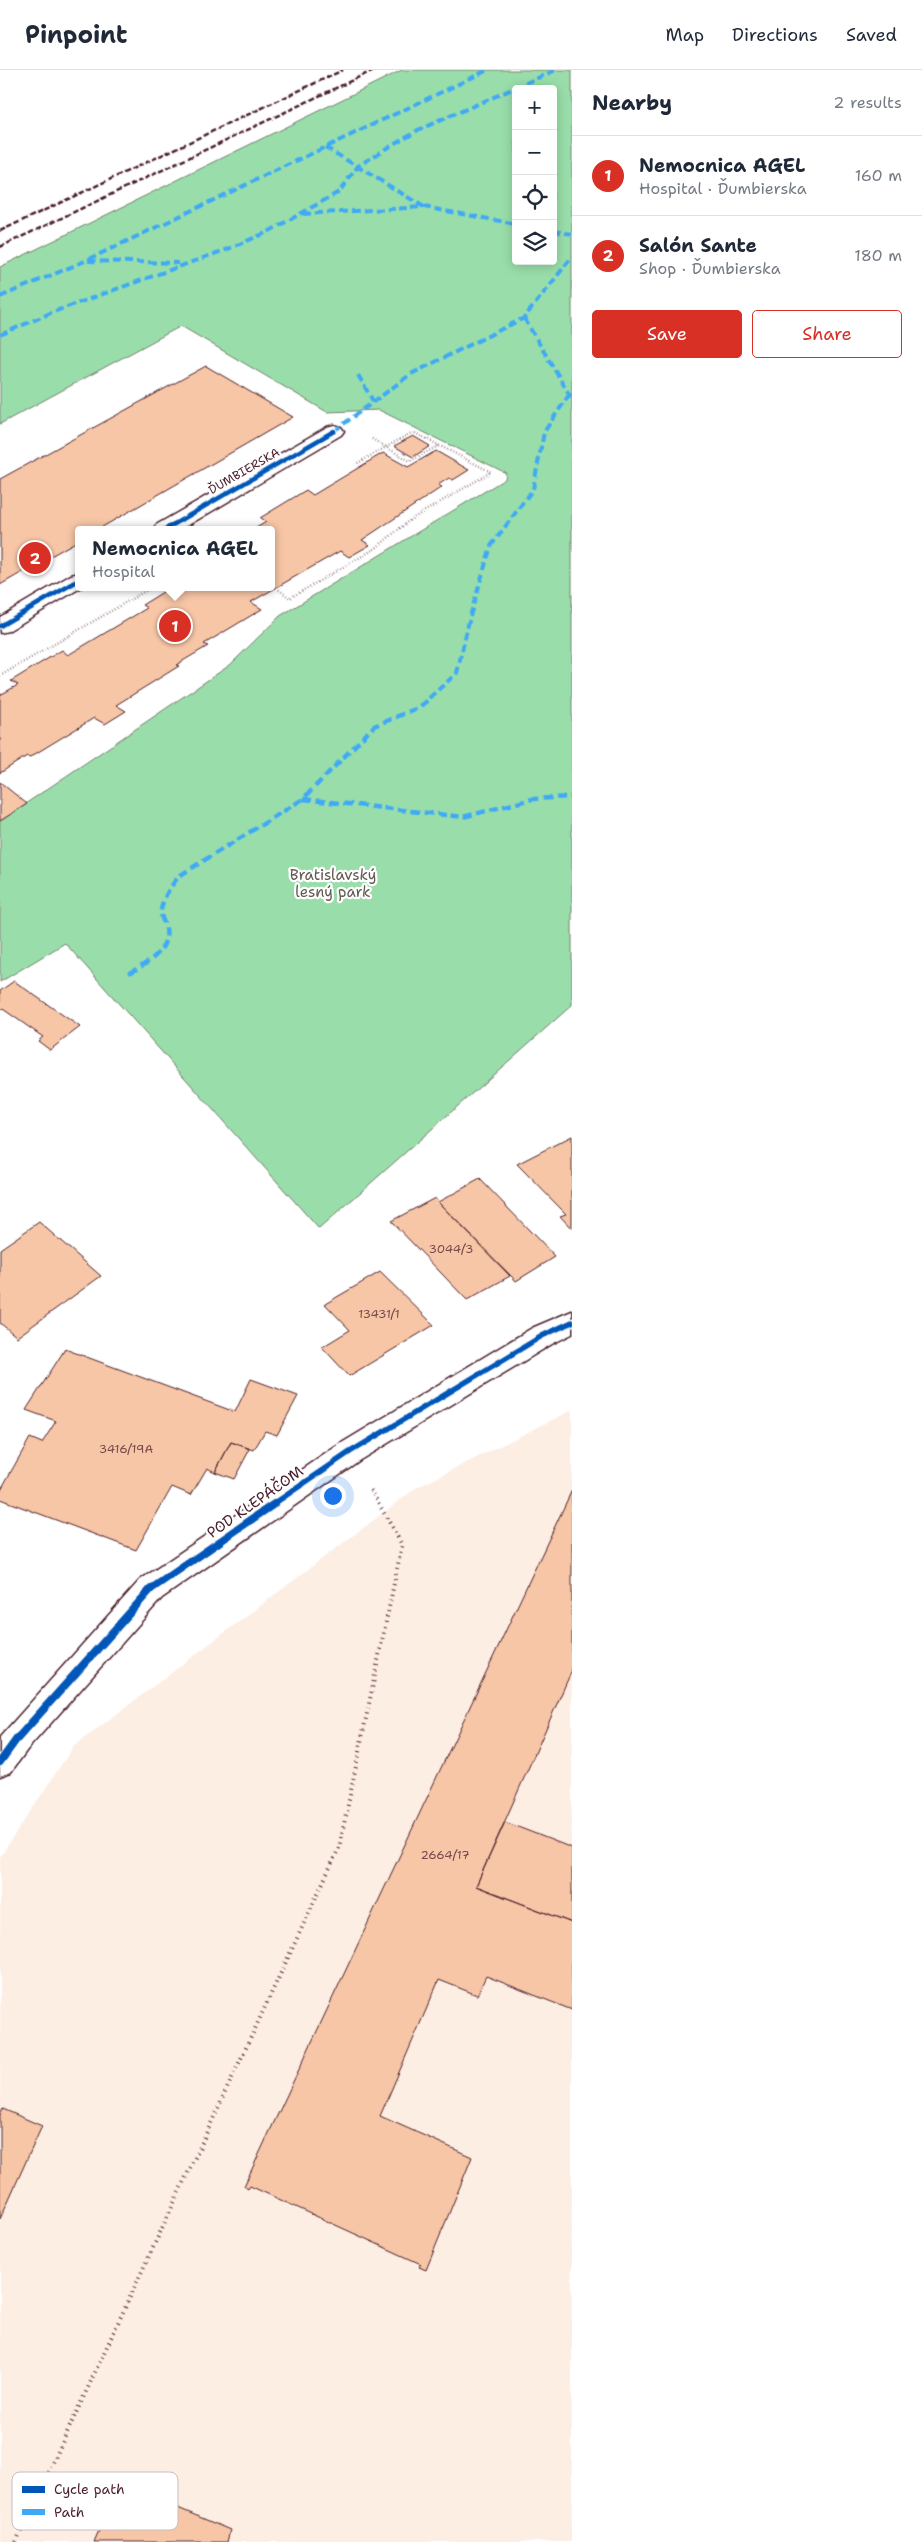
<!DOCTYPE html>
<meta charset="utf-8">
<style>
:root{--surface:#fff;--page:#f6f6f7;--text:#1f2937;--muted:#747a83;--line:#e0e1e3;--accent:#d93025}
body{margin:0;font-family:"Shantell Sans",sans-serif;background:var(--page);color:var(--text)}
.controls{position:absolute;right:15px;top:15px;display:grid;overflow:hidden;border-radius:5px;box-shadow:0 2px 12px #0003}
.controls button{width:45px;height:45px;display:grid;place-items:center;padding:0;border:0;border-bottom:1px solid var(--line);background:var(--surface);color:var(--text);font:25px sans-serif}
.you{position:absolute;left:332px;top:1425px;width:18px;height:18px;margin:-12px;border:4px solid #fff;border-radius:50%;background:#1a73e8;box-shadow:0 0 0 8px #1a73e833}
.badge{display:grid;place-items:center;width:32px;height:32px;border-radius:50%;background:var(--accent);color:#fff;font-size:16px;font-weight:700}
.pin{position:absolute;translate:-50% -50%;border:2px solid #fff;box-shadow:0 1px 5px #0006}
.popup{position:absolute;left:75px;top:456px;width:200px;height:65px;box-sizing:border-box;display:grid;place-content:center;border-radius:5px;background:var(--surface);filter:drop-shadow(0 1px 4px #0005);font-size:16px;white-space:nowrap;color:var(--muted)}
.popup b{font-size:19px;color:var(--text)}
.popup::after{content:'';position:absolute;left:50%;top:100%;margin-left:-10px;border:10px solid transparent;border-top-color:var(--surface)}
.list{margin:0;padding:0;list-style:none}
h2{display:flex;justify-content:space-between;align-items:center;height:65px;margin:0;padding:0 20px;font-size:21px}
h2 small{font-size:16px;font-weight:400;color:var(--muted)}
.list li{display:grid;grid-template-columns:32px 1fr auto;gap:15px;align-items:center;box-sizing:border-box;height:80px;padding:0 20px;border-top:1px solid var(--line)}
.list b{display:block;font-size:19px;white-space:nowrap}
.list p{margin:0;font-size:16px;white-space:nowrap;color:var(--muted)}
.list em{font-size:16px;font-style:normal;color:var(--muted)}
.actions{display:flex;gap:10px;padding:15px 20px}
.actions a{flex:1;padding:11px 0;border:1px solid var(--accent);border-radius:5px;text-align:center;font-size:18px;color:var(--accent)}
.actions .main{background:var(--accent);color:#fff}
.icon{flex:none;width:28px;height:28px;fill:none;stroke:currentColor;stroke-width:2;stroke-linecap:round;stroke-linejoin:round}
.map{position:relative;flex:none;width:572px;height:2472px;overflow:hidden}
header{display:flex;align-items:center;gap:30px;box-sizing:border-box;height:70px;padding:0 25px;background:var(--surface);border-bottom:1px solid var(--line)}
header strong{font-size:24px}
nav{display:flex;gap:28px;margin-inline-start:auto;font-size:18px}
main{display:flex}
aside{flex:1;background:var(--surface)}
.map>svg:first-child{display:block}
.built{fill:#fdeee4}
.green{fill:#99deaa;stroke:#727e6a;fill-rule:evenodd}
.building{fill:#f7c6a6;stroke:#4a1f2b}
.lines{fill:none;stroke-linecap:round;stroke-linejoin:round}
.minor-casing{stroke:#4a1f2b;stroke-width:3}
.path-far2{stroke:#4a1f2b;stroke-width:2.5;stroke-dasharray:0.5 2.5;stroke-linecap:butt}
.path-far1{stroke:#4a1f2b;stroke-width:3;stroke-dasharray:1 4;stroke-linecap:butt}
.path{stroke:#4a1f2b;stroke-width:4;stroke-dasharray:1 4.5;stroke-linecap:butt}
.minor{fill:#fff;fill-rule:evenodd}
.rail{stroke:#4a1f2b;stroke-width:2.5;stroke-dasharray:5.5 2.5;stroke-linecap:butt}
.quiet-far1{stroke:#3fa9f5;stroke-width:4;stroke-dasharray:8 4;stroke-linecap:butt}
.quiet{stroke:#3fa9f5;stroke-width:4.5;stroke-dasharray:9 4.5;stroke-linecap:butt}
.cycleway-far2-casing{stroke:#fff;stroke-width:7}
.cycleway-far1-casing{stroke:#fff;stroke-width:9}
.cycleway-casing{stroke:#fff;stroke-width:11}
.cycleway-far2{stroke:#0057b8;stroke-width:4.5}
.cycleway-far1{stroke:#0057b8;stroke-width:5.5}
.cycleway{stroke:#0057b8;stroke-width:8}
.labels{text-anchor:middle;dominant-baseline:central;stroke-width:4.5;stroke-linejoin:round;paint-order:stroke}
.far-street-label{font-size:12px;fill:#4a1f2b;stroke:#fff}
.number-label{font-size:12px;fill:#75494a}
.park-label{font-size:15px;fill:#625851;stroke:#fff}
.street-label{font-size:15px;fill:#4a1f2b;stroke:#fff}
.key{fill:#fff;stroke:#c9bcbf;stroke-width:1}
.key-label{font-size:14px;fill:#4a1f2b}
</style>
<header>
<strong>Pinpoint</strong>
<nav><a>Map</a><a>Directions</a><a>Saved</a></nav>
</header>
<main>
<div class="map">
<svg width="572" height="2472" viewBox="0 0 572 2472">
<rect width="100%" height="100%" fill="#fff"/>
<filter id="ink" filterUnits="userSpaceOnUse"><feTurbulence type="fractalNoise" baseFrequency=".02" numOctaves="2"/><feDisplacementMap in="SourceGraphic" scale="10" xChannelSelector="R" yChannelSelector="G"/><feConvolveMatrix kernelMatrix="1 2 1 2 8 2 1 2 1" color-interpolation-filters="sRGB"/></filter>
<g filter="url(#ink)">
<path class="built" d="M572 1340V2472H0V2147L42 2056 0 2039V1787L73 1677 416 1418Z"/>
<path class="green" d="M402 0H572V935L319 1159 65 873 0 912V751L230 595 280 546 505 409 506 403 379 340 327 342 181 256 0 354V197ZM516 19H553V191H516Z"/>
<path class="building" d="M206 296 293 347 97 460H79V470L0 515V409Z
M413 366 430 376 413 387 394 376Z
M436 381 469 400 453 410 449 408 438 415 442 417 362 470 370 475 349 487 340 481 251 532 262 539 204 574 208 576 176 595 179 596 116 635 126 641 105 654 94 648 30 687 27 686 0 703V625L18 615 11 611 62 580 68 585 147 538 142 535 171 517H271V460H253L266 452 260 448 306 420 313 425 383 383 408 397Z
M0 712 27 734 0 751Z
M14 911 80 957 50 980 38 971 43 967 0 937V921Z
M572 1066V1159L560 1146 566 1144 517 1094Z
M480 1109 555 1187 516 1211 438 1132Z
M435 1128 438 1132 510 1206 467 1230 391 1151Z
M39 1152 101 1206 17 1267 0 1253V1179Z
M380 1202 434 1255 349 1306 322 1277 350 1260 325 1234Z
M65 1279 235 1342 251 1309 298 1326 277 1365 265 1361 254 1380 231 1372 215 1402 207 1398 191 1425 172 1417 136 1480 0 1429V1421L30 1368 42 1373 56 1351 26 1340Z
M231 1372 250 1379 234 1409 215 1402Z
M572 1420V1600L476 1816 572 1853V1940L486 1906 477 1925 439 1910 380 2046 472 2087 426 2200 419 2197 421 2194 250 2116 248 2119 244 2116Z
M505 1752 572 1778V1853L476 1816Z
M3 2039 42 2056 0 2149V2044Z
M119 2413 230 2460 227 2472H94Z"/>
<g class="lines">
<g class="minor-casing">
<path id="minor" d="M334 355 341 357 344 361 341 365 180 460H154L156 455 327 357Z
M79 503V517H82L8 561 0 563V547L71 505Z
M572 1241V1264L552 1274 360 1390 162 1528 27 1680 11 1702 0 1706V1667L140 1510 340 1374 532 1258Z"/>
</g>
<path class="path-far2" d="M372 369 410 391 440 375
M167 517 169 519
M279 520 290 528 376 478 410 450 491 402 413 362 356 394
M0 606 152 517"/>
<path class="path-far1" d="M371 1420 380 1435"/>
<path class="path" d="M16 2472 339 1778 402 1475 379 1434"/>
<use href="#minor" class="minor"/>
<path class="rail" d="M0 161 343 0
M0 177 374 0"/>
<path class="quiet-far1" d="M325 77 424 137
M303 144 424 137 516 154
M553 161 572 164
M88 191 178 193
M0 227 85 191 488 0
M524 248 572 329
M0 265 53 242 228 179 268 162 339 122 358 96 393 74 418 60 556 0
M358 305 373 331
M334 361 411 304 524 248 572 187
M429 628 457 603 470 546 491 476 533 419 544 362 569 325"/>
<path class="quiet" d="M303 729 463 747 532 729 572 727
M129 903C145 895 170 881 166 858 164 852 160 847 161 840 163 827 171 816 179 806L303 729 374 656 420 637 431 627"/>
<g class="cycleway-far2-casing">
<path id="cycleway-far2" d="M164 460 334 361
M0 556 79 510"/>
</g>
<g class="cycleway-far1-casing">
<path id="cycleway-far1" d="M272 1435 350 1382 542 1266 572 1252"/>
</g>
<g class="cycleway-casing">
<path id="cycleway" d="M0 1692 16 1670 151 1519 274 1434"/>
</g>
<use href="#cycleway-far2" class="cycleway-far2"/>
<use href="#cycleway-far1" class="cycleway-far1"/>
<use href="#cycleway" class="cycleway"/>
</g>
</g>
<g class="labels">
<g class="far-street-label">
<text transform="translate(244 401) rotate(-30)">ĎUMBIERSKA</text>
</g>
<g class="number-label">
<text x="451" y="1179">3044/3</text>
<text x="379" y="1244">13431/1</text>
<text x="126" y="1379">3416/19A</text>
<text x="445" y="1785">2664/17</text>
</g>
<g class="park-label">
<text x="333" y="805">Bratislavský<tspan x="333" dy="17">lesný park</tspan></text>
</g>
<g class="street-label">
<text transform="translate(255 1432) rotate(-35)">POD KLEPÁČOM</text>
</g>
</g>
<rect x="12" y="2402" width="166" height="58" rx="8" class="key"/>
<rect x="22" y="2416" width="23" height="7" fill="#0057b8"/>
<rect x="22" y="2439" width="23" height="6" fill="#3fa9f5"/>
<g class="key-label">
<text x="54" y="2424">Cycle path</text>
<text x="54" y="2447">Path</text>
</g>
</svg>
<div class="controls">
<button>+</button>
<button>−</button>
<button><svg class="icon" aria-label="locate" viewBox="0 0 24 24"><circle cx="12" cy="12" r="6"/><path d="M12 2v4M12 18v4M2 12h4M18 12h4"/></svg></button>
<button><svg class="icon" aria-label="layers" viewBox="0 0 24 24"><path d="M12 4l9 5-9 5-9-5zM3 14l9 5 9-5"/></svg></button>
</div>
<div class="you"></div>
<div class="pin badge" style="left:175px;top:556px">1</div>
<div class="popup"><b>Nemocnica AGEL</b>Hospital</div>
<div class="pin badge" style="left:35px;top:488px">2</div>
</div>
<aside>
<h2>Nearby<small>2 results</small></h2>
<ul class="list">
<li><span class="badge">1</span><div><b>Nemocnica AGEL</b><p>Hospital · Ďumbierska</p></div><em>160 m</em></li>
<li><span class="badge">2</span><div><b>Salón Sante</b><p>Shop · Ďumbierska</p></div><em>180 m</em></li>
</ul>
<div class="actions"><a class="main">Save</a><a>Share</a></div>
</aside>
</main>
